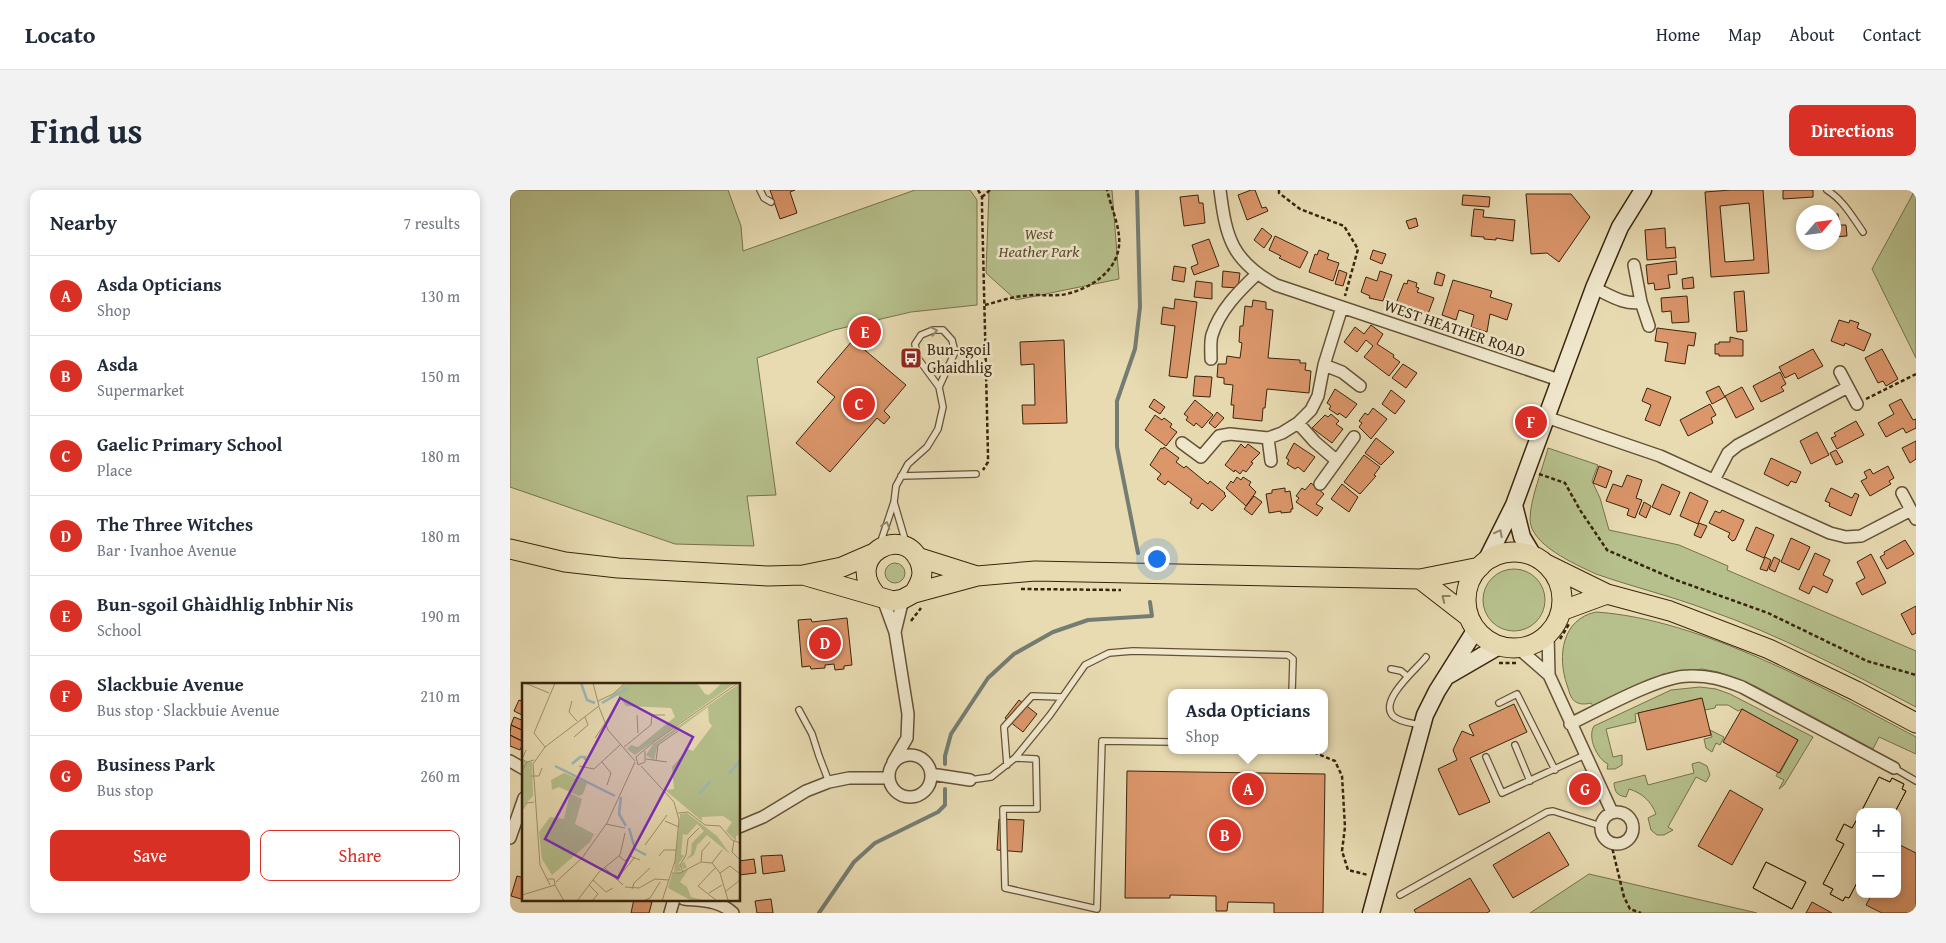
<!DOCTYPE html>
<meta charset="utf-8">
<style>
:root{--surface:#fff;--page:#f2f2f3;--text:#1f2937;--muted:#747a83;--line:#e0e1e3;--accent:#d93025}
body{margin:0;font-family:"Gentium Book Plus",serif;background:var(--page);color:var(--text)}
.controls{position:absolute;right:15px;bottom:15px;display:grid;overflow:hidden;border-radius:10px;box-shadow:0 2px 8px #0003}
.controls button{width:45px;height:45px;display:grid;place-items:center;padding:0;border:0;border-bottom:1px solid var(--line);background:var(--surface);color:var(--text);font:25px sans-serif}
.compass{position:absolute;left:1286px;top:15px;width:45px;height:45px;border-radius:50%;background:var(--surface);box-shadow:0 2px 8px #0003;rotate:62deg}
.you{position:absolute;left:646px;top:368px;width:18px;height:18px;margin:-12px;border:4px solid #fff;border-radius:50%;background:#1a73e8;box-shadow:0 0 0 8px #1a73e833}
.badge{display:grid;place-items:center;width:32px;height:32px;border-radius:50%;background:var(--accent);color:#fff;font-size:16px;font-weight:700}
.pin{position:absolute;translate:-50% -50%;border:2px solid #fff;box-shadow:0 1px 5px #0006}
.popup{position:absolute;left:658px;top:499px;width:160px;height:65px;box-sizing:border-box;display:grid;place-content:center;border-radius:10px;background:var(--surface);filter:drop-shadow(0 1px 4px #0005);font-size:16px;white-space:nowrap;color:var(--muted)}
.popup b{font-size:19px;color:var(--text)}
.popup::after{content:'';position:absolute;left:50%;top:100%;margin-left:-10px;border:10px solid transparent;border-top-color:var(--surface)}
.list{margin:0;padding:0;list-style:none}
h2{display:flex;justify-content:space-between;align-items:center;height:65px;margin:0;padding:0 20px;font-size:21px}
h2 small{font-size:16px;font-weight:400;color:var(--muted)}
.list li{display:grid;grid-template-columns:32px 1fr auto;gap:15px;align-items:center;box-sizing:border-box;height:80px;padding:0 20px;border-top:1px solid var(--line)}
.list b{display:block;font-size:19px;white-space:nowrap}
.list p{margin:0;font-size:16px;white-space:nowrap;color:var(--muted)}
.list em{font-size:16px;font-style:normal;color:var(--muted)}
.actions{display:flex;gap:10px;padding:15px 20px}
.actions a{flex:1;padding:11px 0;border:1px solid var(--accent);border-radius:10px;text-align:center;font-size:18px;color:var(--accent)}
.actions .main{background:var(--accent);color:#fff}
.map{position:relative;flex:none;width:1406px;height:723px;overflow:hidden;border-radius:10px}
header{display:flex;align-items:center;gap:30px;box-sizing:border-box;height:70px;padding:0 25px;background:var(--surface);border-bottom:1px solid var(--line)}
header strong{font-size:24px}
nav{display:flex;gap:28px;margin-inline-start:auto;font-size:18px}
.intro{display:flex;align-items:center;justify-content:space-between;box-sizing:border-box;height:120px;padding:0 30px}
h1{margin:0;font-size:35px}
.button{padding:12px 22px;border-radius:10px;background:var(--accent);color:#fff;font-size:18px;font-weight:700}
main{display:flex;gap:30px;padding:0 30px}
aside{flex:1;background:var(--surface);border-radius:10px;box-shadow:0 2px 8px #0003}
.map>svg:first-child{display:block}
.green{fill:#b6c08c;stroke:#78724c}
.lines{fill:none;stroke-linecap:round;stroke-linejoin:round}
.stream{stroke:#747d73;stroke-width:4}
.building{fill:#db966a;stroke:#39250d;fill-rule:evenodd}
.lane-casing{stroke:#655236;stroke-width:8}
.street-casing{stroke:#655236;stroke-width:14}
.secondary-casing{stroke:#39250d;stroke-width:19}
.primary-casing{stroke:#39250d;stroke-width:21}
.path{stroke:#39250d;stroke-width:2.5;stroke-dasharray:4 2.5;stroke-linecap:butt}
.lane{stroke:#f0e8cd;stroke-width:5.5}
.street{stroke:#f0e8cd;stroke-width:11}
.secondary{stroke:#f0e8cd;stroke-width:16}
.primary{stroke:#e8dbb2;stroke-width:19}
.oneway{stroke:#94866d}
.oneway2{stroke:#908060}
.labels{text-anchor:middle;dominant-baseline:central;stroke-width:5;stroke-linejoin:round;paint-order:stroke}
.park-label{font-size:16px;font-style:italic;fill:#584c2d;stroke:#f0e8cd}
.street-label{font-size:16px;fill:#39250d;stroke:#f0e8cd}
.poi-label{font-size:16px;fill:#39250d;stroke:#f0e8cd;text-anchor:start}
.inset-river{fill:none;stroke:#9cb8b7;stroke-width:2.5}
.inset-road{fill:none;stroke:#a29270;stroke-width:1}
.view{fill:#7b2cbf;fill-opacity:0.15;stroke:#7b2cbf;stroke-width:2.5}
.inset-edge{fill:none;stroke:#39250d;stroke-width:2.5}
</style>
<header>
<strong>Locato</strong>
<nav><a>Home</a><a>Map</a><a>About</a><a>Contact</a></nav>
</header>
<div class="intro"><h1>Find us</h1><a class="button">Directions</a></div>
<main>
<aside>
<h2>Nearby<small>7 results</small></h2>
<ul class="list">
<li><span class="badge">A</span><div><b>Asda Opticians</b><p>Shop</p></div><em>130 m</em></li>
<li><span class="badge">B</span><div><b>Asda</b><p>Supermarket</p></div><em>150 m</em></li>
<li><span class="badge">C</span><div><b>Gaelic Primary School</b><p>Place</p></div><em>180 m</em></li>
<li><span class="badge">D</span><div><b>The Three Witches</b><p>Bar · Ivanhoe Avenue</p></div><em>180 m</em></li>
<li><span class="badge">E</span><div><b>Bun-sgoil Ghàidhlig Inbhir Nis</b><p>School</p></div><em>190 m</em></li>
<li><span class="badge">F</span><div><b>Slackbuie Avenue</b><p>Bus stop · Slackbuie Avenue</p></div><em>210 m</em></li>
<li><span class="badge">G</span><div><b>Business Park</b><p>Bus stop</p></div><em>260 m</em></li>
</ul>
<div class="actions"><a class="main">Save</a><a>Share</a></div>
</aside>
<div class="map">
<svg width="1406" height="723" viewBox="0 0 1406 723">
<rect width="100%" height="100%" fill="#e8dbb2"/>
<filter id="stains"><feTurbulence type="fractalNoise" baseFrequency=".004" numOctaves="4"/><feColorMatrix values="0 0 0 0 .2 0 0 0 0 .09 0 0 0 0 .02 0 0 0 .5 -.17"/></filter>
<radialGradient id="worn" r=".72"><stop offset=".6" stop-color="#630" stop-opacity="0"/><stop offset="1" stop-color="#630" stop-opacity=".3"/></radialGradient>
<path class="green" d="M0 0H218L231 36 233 61 405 0H460L467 10V115L401 122 324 140 247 168 266 305 237 306 244 356 165 354 0 297Z
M479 0H602L609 89 506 110 476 83Z
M1405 0H1406V168L1362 79Z
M1038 258 1088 275 1082 291 1090 308 1099 340 1169 355 1218 376 1217 380 1406 461V517C1339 482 1270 445 1198 420 1161 406 1123 397 1086 384 1065 374 1020 355 1020 329 1020 309 1033 278 1038 258Z
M375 383a10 10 0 1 1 20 0a10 10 0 1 1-20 0Z
M973 410a31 31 0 1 1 62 0a31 31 0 1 1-62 0Z
M1086 422C1191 429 1314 498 1406 547V564L1369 547 1363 559 1245 496 1208 482 1192 479 1153 484 1083 516 1081 513C1076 514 1071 515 1066 512 1060 509 1059 500 1057 495 1047 466 1052 429 1086 422Z
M1190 497 1206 499 1220 504 1303 547 1274 595 1269 599 1274 590 1266 586 1268 582 1270 583 1288 550 1232 519 1228 521 1218 515H1206L1205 518 1195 520 1191 508 1125 524 1126 532 1096 539 1103 567 1112 565V575L1105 579H1097L1098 574C1087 569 1077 547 1084 536L1161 500Z
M1200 540 1214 547 1210 555 1206 553 1202 562 1196 558 1194 549 1202 547Z
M1189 572 1197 576 1200 585 1196 592 1186 587 1158 637 1163 640 1154 645H1147L1141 640 1138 628 1146 624C1141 611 1132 603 1119 599L1116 607C1107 605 1105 603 1104 593L1135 585 1138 595 1184 583 1182 574Z
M1079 684 1247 723H1020Z"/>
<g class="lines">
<path class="stream" d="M627 0 630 117 625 159 607 211V257L628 363
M435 574V566L441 544 478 488 504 464 543 442 578 430 642 426 640 412
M309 723 344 672 365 653 428 622 435 615V599"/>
</g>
<path class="building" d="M260 0H285L280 2 287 23 270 29Z
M741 0H745L752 18 756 17 758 21 737 30 728 5Z
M1221 0H1253L1259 83 1201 87 1195 2ZM1239 13 1244 70 1215 72 1210 16Z
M1273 0H1303V7L1273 9Z
M1016 4H1061L1080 27 1049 72 1037 63 1021 64Z
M688 5 689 13H693L695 33 674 36 670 7Z
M953 5 980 7 979 17 952 15Z
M964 19 974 20 973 27 1005 30 1003 51 986 48V50L974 49V47L961 46Z
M1324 24H1328L1330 35H1336L1337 46 1324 47Z
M906 28 908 36 899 39 896 31Z
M752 38 762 46 754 58 744 50Z
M1155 38 1156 58 1165 57 1166 68 1137 70 1135 40Z
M765 46 798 62 790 78 769 68 771 66 759 60Z
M699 49 709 76 684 85 681 77 688 74 682 55Z
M809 60 819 64 817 69 829 73 823 91 799 82 805 64 807 65Z
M863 60 876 64 872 74 860 69Z
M1166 71 1167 84 1158 85 1160 98 1145 100 1144 93 1138 94 1136 75Z
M664 76 676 78 674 92 662 90Z
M829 80 837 83 833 96 825 94Z
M713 81 730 83 728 98 712 97Z
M870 81 882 85 873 111 859 108 860 106 851 102 856 87 867 91Z
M927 82 935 85 932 96 924 94Z
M1183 87 1184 98 1173 99 1172 89Z
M898 90 907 93 906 97 909 98 907 102 924 108 918 124 903 118 901 122 885 116 894 93 897 94Z
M943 90 982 101 980 107 1002 114 997 130 980 124 977 142 961 137 964 125 949 120 946 130 932 125Z
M686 91 702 93V109L684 107Z
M1234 101 1237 141 1227 142 1224 102Z
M1177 106 1179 132 1162 133 1161 121 1152 122 1151 108Z
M665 109 687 112 677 188 659 186 665 136 651 134 653 117 664 119Z
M743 110 756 112V119L763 120 758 168 790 170V173H796L795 180 801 181 799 203 757 199 755 218H753L752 231 723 228 724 215H721L723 195 714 194V188L707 187 708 174H716L717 166 730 168 732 153 729 152 730 136H733L735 116 742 117Z
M1329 130 1339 133 1340 130 1349 133 1347 138 1361 144 1354 161 1335 153 1334 156 1321 151Z
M861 135 873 144 867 154 884 165 883 167 890 172 879 186 854 167 863 156 856 150 847 162 834 152 845 137 854 144Z
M1147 138 1186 143 1184 156 1178 155 1175 174 1155 171 1158 153 1145 151Z
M1220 147 1233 150V166H1209V164H1205V154H1209V152H1220Z
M343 150 396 195 374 221 380 227 374 234 367 228 320 282 286 253 325 207 307 192Z
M554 150 557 233 513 234 512 215H525L524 174 511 175 510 152Z
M1303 159 1313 176 1288 189 1285 183 1275 188 1269 177Z
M1372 159 1388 189 1376 196 1373 191 1368 193 1355 168Z
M893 174 907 183 896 198 882 188Z
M1270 182 1276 194 1271 197 1274 201 1251 212 1243 196Z
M685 186 702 187 700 207 683 206Z
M1209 196 1215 207 1202 214 1196 202Z
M1232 197 1244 219 1226 228 1215 206Z
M1137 198 1161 207 1150 236 1135 230 1141 215 1132 211Z
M825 199 847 214 836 228 829 223 828 225 819 219 821 216 817 213Z
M881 200 895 211 885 224 872 214Z
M644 209 655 217 650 224 639 217Z
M1391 209 1403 230 1406 229V238L1396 243 1393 238 1376 247 1368 233 1384 224 1379 215Z
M685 210 703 225 692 238 686 233 684 236 676 230 678 227 674 224Z
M1200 214 1206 225 1201 228 1203 233 1178 246 1170 230Z
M863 218 877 229 861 249 849 237 852 233 849 231 855 223 858 225Z
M707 222 714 228 705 238 699 233Z
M821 224 829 231 826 234 833 239 822 253 802 238 815 225 818 227Z
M645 225 652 230 654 228 662 234 660 237 667 242 656 256 635 240Z
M1346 231 1354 245 1327 259 1321 248 1326 246 1324 243Z
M1307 242 1319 265 1301 274 1290 251Z
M866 248 884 262 871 275 855 263Z
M1406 251V269L1400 273 1392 258Z
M784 253 805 267 794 282 788 277 785 279 777 274 779 270 776 268Z
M731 254 735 258 738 254 750 263 741 272 743 273 736 282 733 280 730 284 725 280 724 282 715 275Z
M654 257 669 268 666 272 674 278 676 276 698 294 700 291 715 303 714 304 716 306 702 321 692 313 688 319 680 313 682 309 658 291 655 295 647 289 651 284 640 275 651 258 653 259Z
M1326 260 1333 272 1326 275 1320 263Z
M854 265 870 277 864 285 866 286 850 304 834 292Z
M1261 268 1291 282 1286 293 1281 291 1278 296 1254 284Z
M1089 276 1102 281 1096 298 1083 293Z
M1378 276 1384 288 1379 291 1381 294 1360 306 1351 291 1357 288 1354 282 1360 279 1363 284Z
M1117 285 1132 290 1126 308 1132 310 1125 328 1117 325 1119 319 1096 311 1103 294 1112 297Z
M727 287 731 290 733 287 741 292 739 295 746 302 736 316 716 298 721 291 723 293Z
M801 293 814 304 806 314 813 318 807 326 786 312 789 308 786 306 792 298 795 300Z
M832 294 848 307 839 322 821 309Z
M1152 294 1170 302 1160 325 1142 317Z
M775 298V302L780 301 783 319H781V322L771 323V321L759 323 756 304 762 303V300Z
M1321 298 1342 308 1345 303 1349 305 1341 326 1319 316 1320 313 1315 311Z
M1180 302 1198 311 1188 334 1170 326Z
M744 306 752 312 742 325 734 319Z
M1134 312 1141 316 1136 328 1129 324Z
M1212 320 1234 330 1225 350 1222 351 1218 347 1220 343 1199 333 1205 321 1210 323Z
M1189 333 1197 336 1191 348 1184 345Z
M1246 337 1264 345 1254 368 1236 360Z
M1281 348 1300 357 1289 380 1271 372Z
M1395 350 1404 364 1377 379 1370 367 1375 364 1374 362Z
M1305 363 1320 370 1313 385 1323 390 1317 403 1303 396 1299 404 1289 399Z
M1361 364 1376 393 1352 405 1346 393 1355 388 1347 372Z
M1255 367 1261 370 1257 381 1250 379Z
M1264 367 1270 370 1265 382 1259 379Z
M1406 416V443L1402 445 1391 424Z
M337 428 342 475 334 476V479L325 480 324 474 315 475V478L301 479 300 476 292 477 288 430 301 429 302 432Z
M1192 508 1201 545 1137 560 1128 523Z
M9 510 14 512V526L4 521Z
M509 510 527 524 513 542 495 528Z
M1004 514 1017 542 960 568 980 612 949 625 928 579 947 570 943 560 952 541 964 546 959 535Z
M1232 519 1288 550 1269 583 1213 552Z
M4 527 14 531V541L1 535Z
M1 535 14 541V552L0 545Z
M0 545 14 552 10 560 0 556Z
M617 581 815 584 813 723H764V713L718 712 717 721H706V706L660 705V708H615Z
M1369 587 1380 592 1382 588 1394 594 1392 599 1396 601 1385 622H1351Z
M1369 587 1380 592 1382 588 1394 594 1392 599 1396 601 1385 622H1351Z
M1220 600 1253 619 1222 675 1188 656Z
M1350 624V687L1339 708 1335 707 1333 711 1320 704 1323 699 1313 694 1334 654 1326 650 1334 634 1342 638Z
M1350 624V687L1339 708 1335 707 1333 711 1320 704 1323 699 1313 694 1334 654 1326 650 1334 634 1342 638Z
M489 629 514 630 512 662 487 660Z
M1039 642 1059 675 1003 708 983 675Z
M1388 654 1406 663V723H1372L1356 715 1362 704H1387Z
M272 665 275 681 253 684 251 666Z
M244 669 246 683 229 685V671Z
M1256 672 1296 692 1282 719 1243 698Z
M1256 672 1296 692 1282 719 1243 698Z
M7 686 14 688V709H19L18 711 1 706Z
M960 688 980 721 977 723H906L904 720Z
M124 709 142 712 139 723H121Z
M261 709 263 723H247L245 711Z
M1302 712 1322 723H1296Z"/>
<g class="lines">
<g class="lane-casing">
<path id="lane" d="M250 0 254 8 261 12
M1317 0C1333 10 1342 26 1353 42
M391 286 466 284
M384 312 396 353
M370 354 384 312 386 296 398 274 417 257 428 239 433 217 429 197 407 167 405 154 411 145 423 140H433L442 150 445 162 429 197
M881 479 891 481 897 486
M989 513 1007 504 1045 580
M289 520 302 544 309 566 319 592
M910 535C902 533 889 532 883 526 868 510 908 478 916 467
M1005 555 1020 591
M976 567 992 603 1075 565
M505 568 526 569 527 619H493L495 698 587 719 592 551 662 552
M497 575 494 537 522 506 551 507
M1384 578 1406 591
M460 590 481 587 505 568 540 525 575 475 599 463 623 461 778 465 783 469 782 503
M890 705 1037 622 1043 621 1091 636"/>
</g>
<g class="street-casing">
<path id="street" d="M710 0C716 48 722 71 766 95L1049 190
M1124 75 1131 112 1139 136
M1084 98C1098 104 1115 116 1131 112
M701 169C701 161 700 152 702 145 710 120 728 102 747 84
M814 175 832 182 850 196
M1330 182 1347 214
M1036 227 1150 266 1320 343 1336 347 1351 346 1401 320 1406 329
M788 233 805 252 826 270
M758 248 761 271
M672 253 691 267 709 246 720 244 758 248 772 243 788 233 801 220 808 206 814 175 832 117
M1204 290 1218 263 1228 255 1338 197
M810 294 844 247
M1392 303 1401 320
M373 409 385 442 398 524 397 548 383 572
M385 442 393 409
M1038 444 1039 485 1102 622
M1008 458 1039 485
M1060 534C1089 520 1149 486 1179 486 1198 485 1214 490 1232 497L1384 578
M379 586a21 21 0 1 1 42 0a21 21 0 1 1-42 0Z
M0 571 14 579
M421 584 460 590
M1091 638a16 16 0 1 1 32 0a16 16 0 1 1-32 0Z
M229 637 253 627 296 601 319 592 339 588H379
M0 648 14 608
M174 709C192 711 209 710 223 723
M160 723 164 709"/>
</g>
<g class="secondary-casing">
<path id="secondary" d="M1004 315 1012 347 1024 367
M976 371 1004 315 1084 98 1110 37 1133 0
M939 485 989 456
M861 723 915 525 927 501 966 439"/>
</g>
<g class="primary-casing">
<path id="primary" d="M0 359 55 372 108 378 258 386 293 385 332 377 362 364
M956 410a48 48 0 1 1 96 0a48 48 0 1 1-96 0Z
M407 367 467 386
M1036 374 1097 404 1160 421 1259 459 1346 501 1406 533
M293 385 383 411 393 409 404 403 467 386 525 381 910 389 970 377
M910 389 959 427
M366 405C333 366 392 334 409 370 415 383 411 392 404 403
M1051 421 1097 404"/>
</g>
<path class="path" d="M468 0 472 7V17L478 265V272L473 280
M769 0V3L790 19 834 36 848 59 835 106
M472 7 480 0
M475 115C487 112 500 107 513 106 525 104 538 106 551 105 576 101 606 84 609 56 611 39 601 17 597 0
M1356 209 1406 184
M1029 284 1055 293 1070 320 1097 360 1166 390 1258 423 1357 471 1406 485
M511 399 611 400
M401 431 411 418
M1050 449 1059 434
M989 473H1006
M798 560 825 571 832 586 835 637 832 661 838 680 858 685
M1101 653 1114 707 1120 719 1131 723"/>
<use href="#lane" class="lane"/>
<use href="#street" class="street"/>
<use href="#secondary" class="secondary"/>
<use href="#primary" class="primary"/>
</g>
<defs><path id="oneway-chevron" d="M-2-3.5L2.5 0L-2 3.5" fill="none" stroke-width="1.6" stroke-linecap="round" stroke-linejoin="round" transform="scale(1.25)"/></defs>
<g class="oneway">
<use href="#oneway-chevron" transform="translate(424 141) rotate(-11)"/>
<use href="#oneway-chevron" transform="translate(376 335) rotate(-72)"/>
<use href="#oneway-chevron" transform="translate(989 343) rotate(-63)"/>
</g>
<use class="oneway2" href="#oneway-chevron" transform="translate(935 408) rotate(-142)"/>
<defs>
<g id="bus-square" transform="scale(1.125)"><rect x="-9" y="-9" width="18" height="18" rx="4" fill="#8f2418" stroke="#f0e8cd"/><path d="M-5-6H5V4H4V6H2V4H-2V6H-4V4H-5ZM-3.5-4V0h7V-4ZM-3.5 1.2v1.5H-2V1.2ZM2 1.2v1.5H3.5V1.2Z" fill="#fff"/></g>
</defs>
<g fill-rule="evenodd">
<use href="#bus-square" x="401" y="168"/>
</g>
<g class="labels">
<g class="park-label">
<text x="529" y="43">West<tspan x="529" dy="18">Heather Park</tspan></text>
</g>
<g class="street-label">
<text transform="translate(945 138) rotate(19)">WEST HEATHER ROAD</text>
</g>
<g class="poi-label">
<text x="417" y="159">Bun-sgoil<tspan x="417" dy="18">Ghaidhlig</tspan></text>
</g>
</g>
<g transform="translate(12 493)">
<rect width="218" height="218" fill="#e8dbb2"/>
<path d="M104 0H175L183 11 187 12 200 0H213L113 72 105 66 109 62 116 64 153 34 149 25 104 23 96 12 83 18ZM217 1 218 152 214 153V158L204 148 210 139 201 133 180 134V138L143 107 152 106 150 84 166 66 171 68 190 43 187 39 186 24 136 61 132 77 124 72 131 61ZM0 78 10 79 11 113 0 125ZM42 90 65 100 61 111 57 113 37 104 30 107 29 97ZM48 110 60 116 53 141 72 151 68 159 30 192 20 176 17 149 28 134 42 136ZM165 130 195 153 208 171 185 152 175 162 172 172 162 178 165 185 161 186 159 182 169 171 170 160 182 148 175 141 165 152 161 151 159 171 162 173 157 180 159 188 152 189 158 131ZM166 187 158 199 165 204 169 214 181 217H168L146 205 150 191Z" fill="#b6c08c"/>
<path class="inset-river" d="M59 0 65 17 73 20M80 20 106 5M50 81 58 74H63V77M33 83 93 113M207 91 218 77M177 111 189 98M99 114 97 131 104 143M107 145 113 166 124 172"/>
<path class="inset-road" d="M3 0 27 10M50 18 47 29 55 38M76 18 91 11 103 0M77 24 86 47 113 78M115 32 116 50M12 50 33 0M12 50 23 64M52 54 66 42 63 34M73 55 90 30M102 64 129 42 130 32H143M4 67 0 76 5 79M123 68V79L116 82 114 74 133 58 216 0M124 76 145 79M134 78 136 62 156 48M80 79 89 90 85 102M57 83 72 86 99 61M119 83 152 119 157 137 153 178 140 218M0 88 5 79 12 77M9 93H17L20 85M0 127 5 120 12 119M156 130 166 129 183 142 198 143 210 157 218 160M143 138 157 144M84 141 103 145M212 158 210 169 218 177M123 162 145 132M97 173 103 178 108 173 118 177M137 173 142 167H154M179 179 180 168 188 159M190 180 200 167M83 185 101 202M161 189 158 182 164 172 166 156 177 145M150 190H158L179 179 190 180 198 190 206 217M198 190 208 183 218 191M71 197 84 209 91 205M94 197 113 174M34 199 60 175 85 140 113 79M28 202 18 182 11 81 23 64 77 23 71 0M33 202 42 218M67 202 76 211 70 218M103 204 117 205 133 196 147 197M110 206 112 200 128 185M203 209 218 197M187 210 200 202M0 212 33 202 32 196H26M123 217 128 215 138 199M194 217 176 203 194 184M55 218 77 189 98 172 103 150"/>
<path class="view" d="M98 15 171 54 96 195 23 156Z"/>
<rect width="218" height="218" class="inset-edge"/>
</g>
<rect width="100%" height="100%" filter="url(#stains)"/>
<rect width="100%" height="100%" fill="url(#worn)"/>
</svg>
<div class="controls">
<button>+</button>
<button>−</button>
</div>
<svg class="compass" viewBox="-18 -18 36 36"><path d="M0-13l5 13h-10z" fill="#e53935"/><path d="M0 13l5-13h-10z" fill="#747a83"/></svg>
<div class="you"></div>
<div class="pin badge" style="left:738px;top:599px">A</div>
<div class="popup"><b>Asda Opticians</b>Shop</div>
<div class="pin badge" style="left:715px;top:645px">B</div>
<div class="pin badge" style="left:349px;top:214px">C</div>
<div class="pin badge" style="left:315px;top:453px">D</div>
<div class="pin badge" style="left:355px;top:142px">E</div>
<div class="pin badge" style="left:1021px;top:232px">F</div>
<div class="pin badge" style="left:1075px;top:599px">G</div>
</div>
</main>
